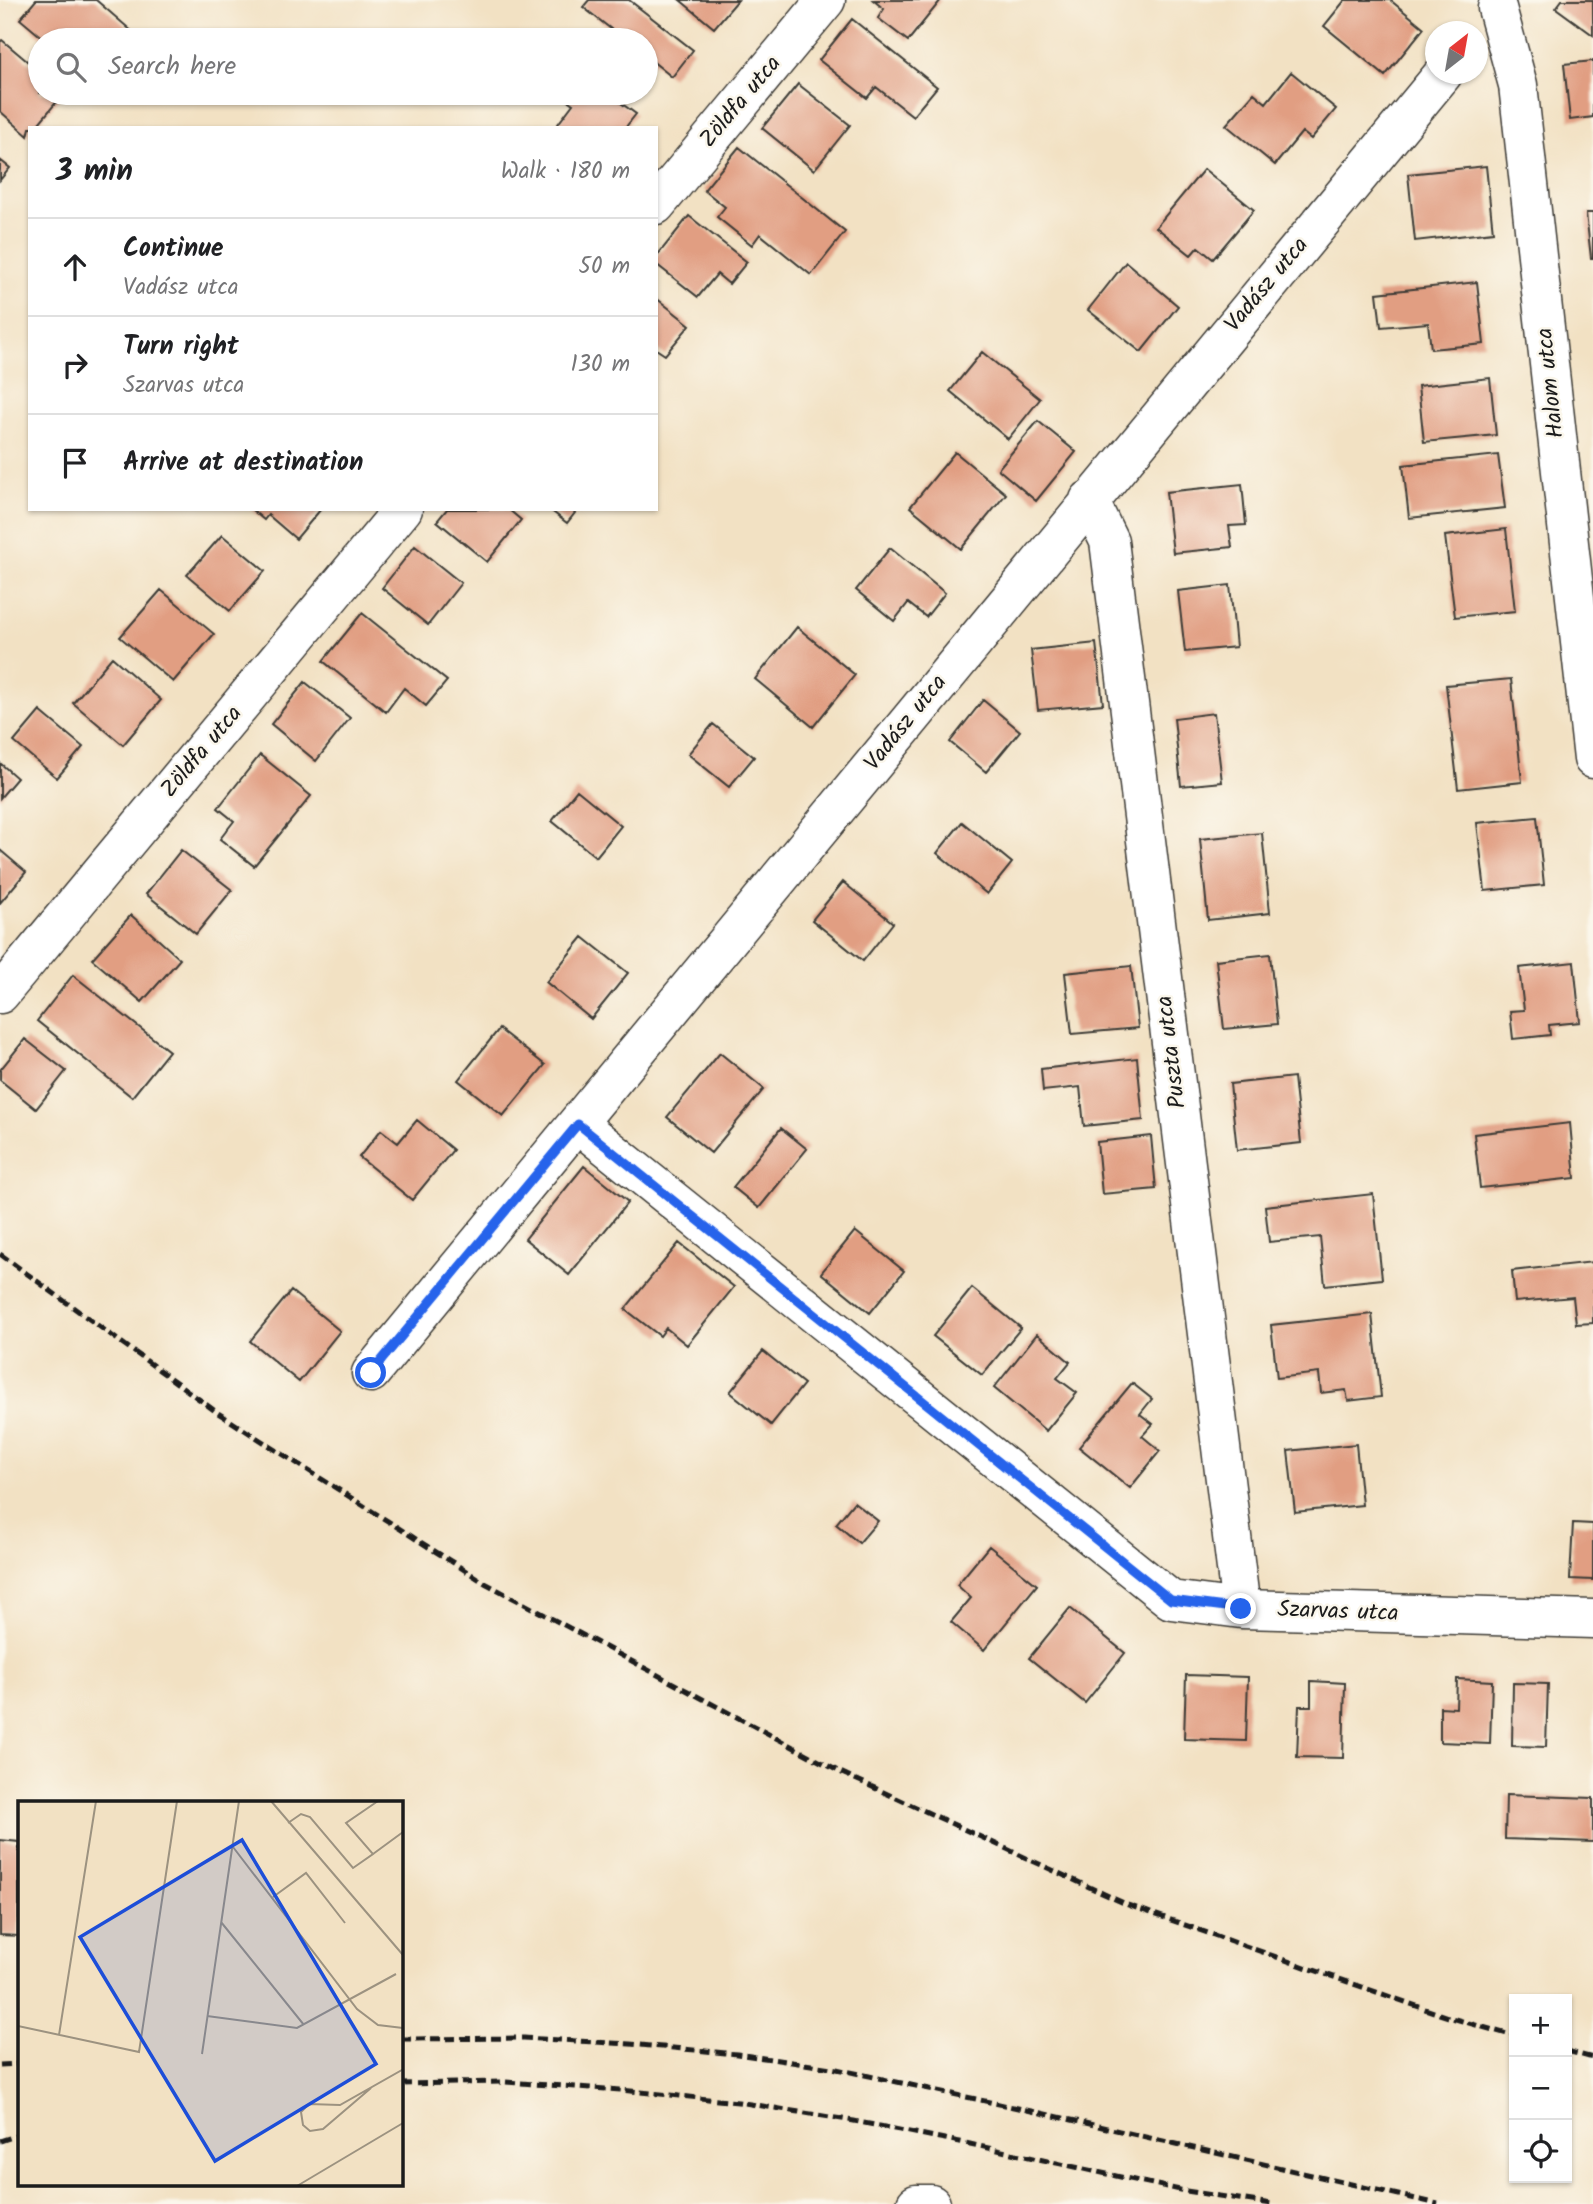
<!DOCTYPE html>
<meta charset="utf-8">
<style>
:root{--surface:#fff;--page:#f6f6f6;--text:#202124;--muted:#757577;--line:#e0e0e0}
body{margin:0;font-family:Kalam,sans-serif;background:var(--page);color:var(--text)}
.controls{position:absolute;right:21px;bottom:21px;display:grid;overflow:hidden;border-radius:0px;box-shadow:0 2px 5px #0004}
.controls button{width:63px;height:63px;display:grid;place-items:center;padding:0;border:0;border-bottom:2px solid var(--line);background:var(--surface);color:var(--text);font:35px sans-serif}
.compass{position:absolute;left:1425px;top:21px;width:63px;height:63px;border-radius:50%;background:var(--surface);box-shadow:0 2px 5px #0004;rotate:31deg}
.stop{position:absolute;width:21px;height:21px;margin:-16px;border:5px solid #2563eb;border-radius:50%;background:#fff}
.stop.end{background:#2563eb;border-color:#fff;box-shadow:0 2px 7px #0008}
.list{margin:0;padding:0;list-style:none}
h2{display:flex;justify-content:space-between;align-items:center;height:91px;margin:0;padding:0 28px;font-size:30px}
h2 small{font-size:23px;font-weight:400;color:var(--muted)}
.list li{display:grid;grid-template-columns:46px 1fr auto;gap:21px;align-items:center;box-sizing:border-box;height:98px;padding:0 28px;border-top:2px solid var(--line)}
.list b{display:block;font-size:26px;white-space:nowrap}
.list p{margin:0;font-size:23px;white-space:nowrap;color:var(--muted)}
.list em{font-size:23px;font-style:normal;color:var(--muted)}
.icon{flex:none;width:38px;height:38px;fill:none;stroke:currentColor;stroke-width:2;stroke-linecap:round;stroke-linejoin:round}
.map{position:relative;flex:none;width:1593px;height:2204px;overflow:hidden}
.search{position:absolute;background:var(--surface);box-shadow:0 2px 5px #0004;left:28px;top:28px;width:630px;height:77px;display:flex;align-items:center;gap:18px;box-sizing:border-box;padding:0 24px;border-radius:38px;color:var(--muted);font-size:26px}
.panel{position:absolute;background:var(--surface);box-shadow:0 2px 5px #0004;left:28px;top:126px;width:630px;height:385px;border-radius:0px}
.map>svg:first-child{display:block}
.building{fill:#e19e82}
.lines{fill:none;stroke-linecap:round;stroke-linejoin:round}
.minor-casing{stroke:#3c3a35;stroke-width:41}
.minor{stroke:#fff;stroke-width:38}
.rail{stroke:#1c1c1c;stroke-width:5;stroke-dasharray:10 5;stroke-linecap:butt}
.route{stroke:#2563eb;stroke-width:9}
.labels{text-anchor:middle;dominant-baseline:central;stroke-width:5;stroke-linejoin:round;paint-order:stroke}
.street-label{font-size:23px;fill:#1c1c1c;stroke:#fbf7ec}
.inset-road{fill:none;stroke:#9c9280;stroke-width:2}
.view{fill:#1d4ed8;fill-opacity:0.15;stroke:#1d4ed8;stroke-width:3.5}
.inset-edge{fill:none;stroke:#1c1c1c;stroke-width:3.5}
</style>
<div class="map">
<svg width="1593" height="2204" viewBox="0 0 1593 2204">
<rect width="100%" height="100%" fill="#fbf7ec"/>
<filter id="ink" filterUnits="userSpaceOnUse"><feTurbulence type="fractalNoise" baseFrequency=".0143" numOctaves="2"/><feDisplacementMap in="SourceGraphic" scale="14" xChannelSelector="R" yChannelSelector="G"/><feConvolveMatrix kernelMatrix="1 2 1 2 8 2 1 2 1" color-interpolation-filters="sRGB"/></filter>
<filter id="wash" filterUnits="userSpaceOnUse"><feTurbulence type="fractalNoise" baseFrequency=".00686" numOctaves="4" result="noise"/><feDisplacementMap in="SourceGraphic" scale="28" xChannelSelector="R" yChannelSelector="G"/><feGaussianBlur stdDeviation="1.57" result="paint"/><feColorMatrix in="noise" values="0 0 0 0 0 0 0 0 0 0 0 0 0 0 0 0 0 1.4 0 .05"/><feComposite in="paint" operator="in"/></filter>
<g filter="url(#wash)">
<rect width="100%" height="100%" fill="#f2e1c3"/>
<g id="blocks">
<path class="building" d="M36 0H96L134 33 128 40H45L20 19Z
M589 0H629L693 50 672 77 646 56V40H625L583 7Z
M680 0H738L714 28Z
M873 0H941L908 41 878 18 884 9Z
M1345 0H1390L1424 28 1385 76 1324 26Z
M1562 0H1593V35L1556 8Z
M852 19 937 87 913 116 876 87 867 98 819 60Z
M2 40 40 72V93H64L35 128H30L28 136 0 111V42Z
M1593 61V117L1570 120 1564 64Z
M1291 72 1336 109 1311 139 1302 132 1275 165 1226 125 1254 93 1266 103Z
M798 84 850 125 814 170 762 128Z
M564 93H607L636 114 625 128H555L573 104 562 96Z
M739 147 845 232 811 275 760 234 752 245 717 217 725 207 704 190Z
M0 160 10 168 0 180Z
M1486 166 1493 232 1415 241 1408 174Z
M1204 169 1254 210 1213 259 1198 247 1191 255 1156 227Z
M1586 213H1593V258H1591Z
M689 216 747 262 729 284 717 274 698 297 656 264V257Z
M1126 262 1178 306 1141 352 1088 310Z
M1477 282 1484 344 1431 349 1428 323 1381 327 1377 293Z
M656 298 690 325 665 355 656 349Z
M982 352 1040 399 1008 439 950 391Z
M1490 378 1496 435 1424 442 1418 386Z
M1038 421 1076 452 1036 501 998 469Z
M955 452 1006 494 961 549 910 507Z
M1498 455 1505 508 1409 518 1403 465Z
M1242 484 1246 525 1229 526 1232 547 1173 553 1166 492Z
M251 509H321L296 539 268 515 264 520Z
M447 509H508L521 520 487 562 437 521Z
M549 509H578L567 523Z
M1506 529 1515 611 1455 617 1445 536Z
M222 535 265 571 230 611 187 575Z
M415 546 461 583 428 625 382 588Z
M890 548 945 593 926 617 908 603 894 621 856 590Z
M1230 585 1236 647 1185 652 1178 591Z
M161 590 214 634 173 682 120 637Z
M362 613 447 681 426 706 404 688 386 712 323 661Z
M797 627 855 675 813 727 755 679Z
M1096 643 1103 704 1038 710 1031 650Z
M112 657 161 700 123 745 73 703Z
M1511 679 1522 782 1458 789 1446 685Z
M305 682 350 718 316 761 271 724Z
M983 700 1020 731 986 772 950 742Z
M40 711 83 747 57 778 14 742Z
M1214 713 1222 782 1181 786 1174 718Z
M713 724 754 757 729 787 688 754Z
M260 755 311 796 254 866 220 839 234 821 218 808Z
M0 763 17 778 0 798Z
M577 790 621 826 596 857 552 821Z
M1537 817 1544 885 1485 891 1477 823Z
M962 822 1012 863 987 894 937 853Z
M1262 833 1270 913 1208 920 1200 839Z
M0 850 26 872 0 903Z
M181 850 232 890 196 934 146 894Z
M843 882 893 923 863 961 812 920Z
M131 915 180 959 142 1002 92 959Z
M583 937 628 973 591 1019 546 982Z
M1270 954 1277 1024 1224 1029 1216 960Z
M1574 962 1580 1022 1549 1025 1550 1035 1513 1039 1510 1011 1524 1010 1519 968Z
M1131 966 1138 1028 1072 1034 1065 973Z
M73 975 169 1051 132 1097 37 1021Z
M499 1029 545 1065 503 1116 458 1080Z
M25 1039 66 1071 36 1109 0 1080V1070Z
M720 1053 764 1089 711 1153 667 1117Z
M1137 1058 1143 1120 1084 1126 1080 1087 1043 1091 1041 1069Z
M1294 1077 1301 1143 1237 1150 1230 1084Z
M417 1120 453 1150 412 1200 359 1157 381 1130 398 1143Z
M1570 1123 1575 1178 1480 1188 1474 1134Z
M781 1128 807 1149 759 1208 733 1187Z
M1151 1136 1156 1189 1102 1194 1097 1142Z
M584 1166 628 1202 569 1275 525 1239Z
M1373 1194 1382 1279 1325 1285 1320 1237 1269 1242 1265 1206Z
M855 1231 904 1271 870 1313 821 1273Z
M679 1243 734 1287 687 1345 666 1328 660 1336 625 1309Z
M1593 1262V1323L1576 1324 1573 1297 1515 1302 1512 1271Z
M972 1288 1021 1328 982 1375 933 1336Z
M291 1291 340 1331 299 1382 250 1341Z
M1372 1314 1381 1397 1348 1401 1346 1390 1321 1393 1319 1373 1277 1378 1271 1325Z
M1037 1334 1070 1362 1057 1378 1077 1393 1046 1431 994 1388Z
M763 1351 804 1384 771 1425 730 1392Z
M1132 1383 1152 1399 1140 1414 1153 1424 1142 1436 1160 1451 1130 1488 1079 1447Z
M1356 1444 1362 1505 1295 1512 1288 1451Z
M854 1502 878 1521 859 1543 836 1524Z
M1573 1523 1593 1524V1580L1570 1579Z
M989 1546 1037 1585 984 1650 951 1622 971 1598 957 1585Z
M1070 1608 1125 1653 1085 1703 1029 1658Z
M1186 1675 1248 1677 1246 1741 1184 1739Z
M1457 1679 1492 1681 1490 1744 1440 1742V1707L1456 1708Z
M1311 1681 1345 1683 1343 1758 1297 1757 1299 1706H1311Z
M1513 1683 1548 1684 1546 1747 1512 1746Z
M1506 1795 1593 1798V1842L1505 1839Z
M0 1840 19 1842V1936L0 1935Z"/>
</g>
</g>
<g filter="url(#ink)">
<use href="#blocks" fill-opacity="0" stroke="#3c3a35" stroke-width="2"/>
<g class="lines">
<g class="minor-casing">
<path id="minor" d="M1497 8 1518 85 1593 759
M656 205 826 0
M1089 500 1109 541 1241 1609
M0 994 403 509
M578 1124 1171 1600 1241 1609 1593 1619
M371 1373C730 942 1084 506 1443 74
M916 2204H931"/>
</g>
<use href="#minor" class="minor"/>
<path class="rail" d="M0 1254 218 1413 485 1583 840 1772 1128 1905 1448 2017 1514 2036
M401 2039 524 2038 630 2044 737 2054 832 2068 1050 2115 1438 2204
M1567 2051 1593 2058
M0 2065 19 2064
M401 2084 505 2082 621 2090 738 2102 854 2121 970 2144 1180 2190 1272 2204
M0 2141 19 2135"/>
</g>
</g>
<g class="lines" filter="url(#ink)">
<path class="route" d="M371 1373 578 1124 1171 1600 1241 1609"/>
</g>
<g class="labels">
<g class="street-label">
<text transform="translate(741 102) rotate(-50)">Zöldfa utca</text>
<text transform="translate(1267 285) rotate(-50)">Vadász utca</text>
<text transform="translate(1551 383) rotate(-96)">Halom utca</text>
<text transform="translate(906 723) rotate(-51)">Vadász utca</text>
<text transform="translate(202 752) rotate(-50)">Zöldfa utca</text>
<text transform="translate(1172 1052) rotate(-97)">Puszta utca</text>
<text transform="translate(1338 1612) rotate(2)">Szarvas utca</text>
</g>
</g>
<g transform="translate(18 1801)">
<rect width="385" height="385" fill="#f2e1c3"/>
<path class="inset-road" d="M253 0 385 154M270 22 283 13 292 16 335 67 355 53 328 22 360 0M215 46 339 208 360 224 385 227M355 53 385 31M255 96 288 72 327 122M203 121 286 224M189 215 279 227 378 173M0 225 121 251 159 0M41 234 78 0M184 253 221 0M353 287 305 328 292 330 285 324 283 311 291 303 322 304 384 269H385M279 385 385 322"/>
<path class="view" d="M224 39 358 263 197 360 62 136Z"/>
<rect width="385" height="385" class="inset-edge"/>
</g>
</svg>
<div class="controls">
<button>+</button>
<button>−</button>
<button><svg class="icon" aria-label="locate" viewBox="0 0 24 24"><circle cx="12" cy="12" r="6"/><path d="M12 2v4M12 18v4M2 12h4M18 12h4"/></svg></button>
</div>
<svg class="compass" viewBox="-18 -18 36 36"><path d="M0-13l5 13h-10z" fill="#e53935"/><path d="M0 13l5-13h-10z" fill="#757577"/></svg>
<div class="stop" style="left:371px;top:1373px"></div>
<div class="stop end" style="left:1241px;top:1609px"></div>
<div class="search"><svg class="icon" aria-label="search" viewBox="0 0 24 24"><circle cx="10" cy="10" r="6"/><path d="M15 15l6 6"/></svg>Search here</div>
<section class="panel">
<h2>3 min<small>Walk · 180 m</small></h2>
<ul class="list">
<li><svg class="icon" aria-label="ahead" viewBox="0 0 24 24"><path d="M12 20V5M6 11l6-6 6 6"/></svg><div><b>Continue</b><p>Vadász utca</p></div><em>50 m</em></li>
<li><svg class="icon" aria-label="right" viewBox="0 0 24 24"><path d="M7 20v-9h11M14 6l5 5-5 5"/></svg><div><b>Turn right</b><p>Szarvas utca</p></div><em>130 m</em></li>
<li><svg class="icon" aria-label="arrive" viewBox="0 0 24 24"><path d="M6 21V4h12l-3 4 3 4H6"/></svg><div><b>Arrive at destination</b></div></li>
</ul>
</section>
</div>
